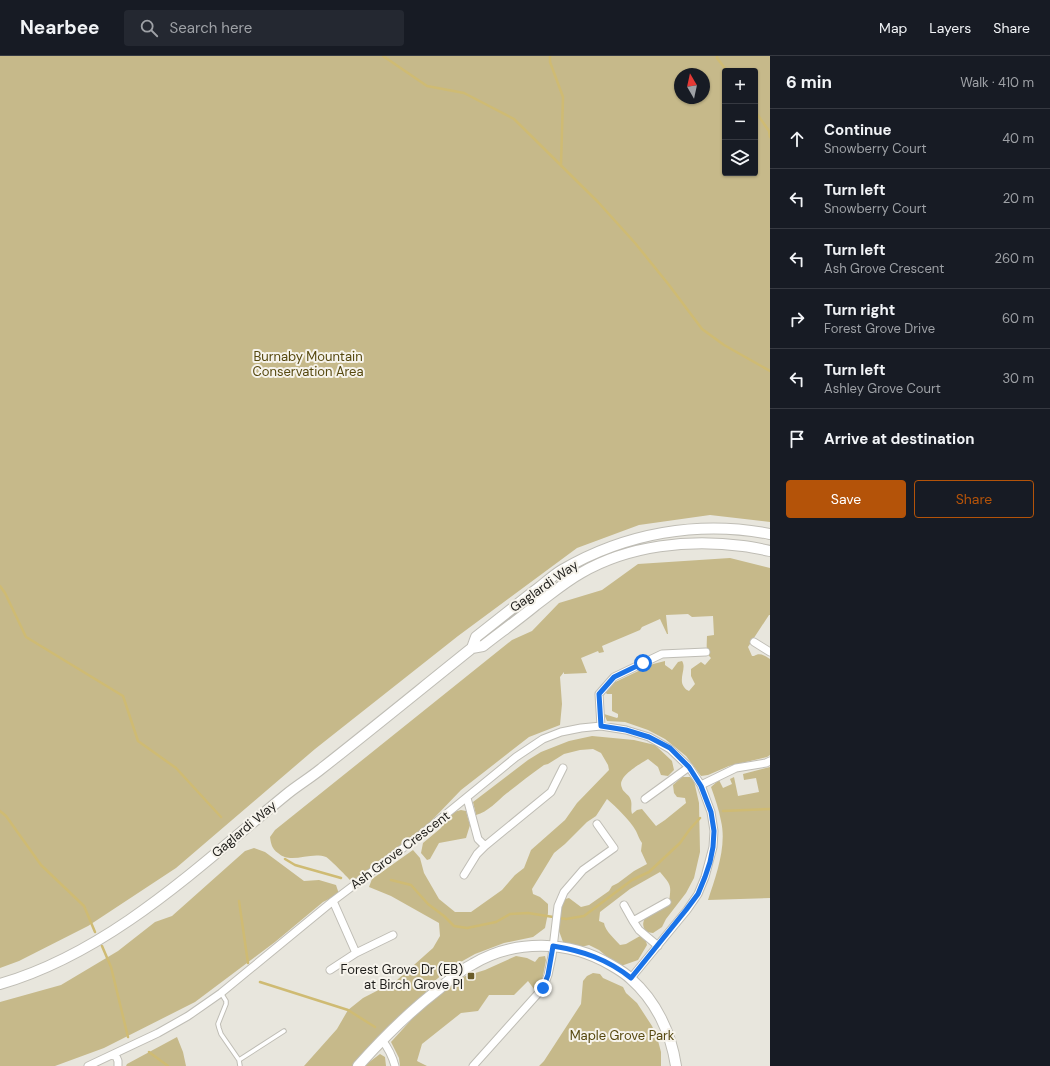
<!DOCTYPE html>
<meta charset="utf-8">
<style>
:root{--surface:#171b24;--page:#242831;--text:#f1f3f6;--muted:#9ea1a6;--line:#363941;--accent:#b45309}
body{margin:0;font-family:"DM Sans",sans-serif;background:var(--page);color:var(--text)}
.controls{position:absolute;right:12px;top:12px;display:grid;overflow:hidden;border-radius:4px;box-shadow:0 1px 3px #0004}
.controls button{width:36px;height:36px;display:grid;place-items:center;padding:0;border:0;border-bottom:1px solid var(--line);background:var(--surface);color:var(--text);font:20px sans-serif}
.compass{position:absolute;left:674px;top:12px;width:36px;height:36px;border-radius:50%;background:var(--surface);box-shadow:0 1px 3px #0004;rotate:351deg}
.stop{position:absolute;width:12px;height:12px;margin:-9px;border:3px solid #1a73e8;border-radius:50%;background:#fff}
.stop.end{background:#1a73e8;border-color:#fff;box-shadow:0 1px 4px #0008}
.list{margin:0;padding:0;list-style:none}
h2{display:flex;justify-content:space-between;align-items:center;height:52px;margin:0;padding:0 16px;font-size:17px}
h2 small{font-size:13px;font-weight:400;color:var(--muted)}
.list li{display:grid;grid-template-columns:26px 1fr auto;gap:12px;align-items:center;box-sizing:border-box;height:60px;padding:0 16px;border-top:1px solid var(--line)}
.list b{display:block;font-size:15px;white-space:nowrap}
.list p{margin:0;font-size:13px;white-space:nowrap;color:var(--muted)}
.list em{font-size:13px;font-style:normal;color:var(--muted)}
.actions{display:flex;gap:8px;padding:12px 16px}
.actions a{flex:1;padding:9px 0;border:1px solid var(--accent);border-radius:4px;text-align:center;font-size:14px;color:var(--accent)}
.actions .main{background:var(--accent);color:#fff}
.icon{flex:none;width:22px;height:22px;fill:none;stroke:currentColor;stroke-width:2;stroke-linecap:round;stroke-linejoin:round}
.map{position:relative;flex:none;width:770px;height:1010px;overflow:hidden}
header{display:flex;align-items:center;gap:24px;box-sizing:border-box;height:56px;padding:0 20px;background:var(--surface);border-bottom:1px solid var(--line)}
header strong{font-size:19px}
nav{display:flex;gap:22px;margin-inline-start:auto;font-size:14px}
.search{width:280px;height:36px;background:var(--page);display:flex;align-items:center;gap:10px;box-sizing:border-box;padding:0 14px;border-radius:4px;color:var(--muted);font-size:15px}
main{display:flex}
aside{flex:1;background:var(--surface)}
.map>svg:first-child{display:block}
.green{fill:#c6b98a;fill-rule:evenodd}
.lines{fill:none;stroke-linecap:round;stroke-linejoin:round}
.stream{stroke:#cfbb73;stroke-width:2.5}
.lane-casing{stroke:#bfbdb5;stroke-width:5.5}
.street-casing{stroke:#bfbdb5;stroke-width:9}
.secondary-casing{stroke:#bfbdb5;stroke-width:12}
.lane{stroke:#fff;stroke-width:3.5}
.street{stroke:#fff;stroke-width:7}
.secondary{stroke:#fff;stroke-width:10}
.route{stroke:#1a73e8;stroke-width:5}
.poi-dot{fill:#6a5c29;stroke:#f6f3eb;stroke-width:1.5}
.labels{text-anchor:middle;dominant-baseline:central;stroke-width:4;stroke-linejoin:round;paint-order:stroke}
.park-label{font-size:13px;fill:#56480f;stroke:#f6f3eb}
.street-label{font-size:13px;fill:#1e1d1a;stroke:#f6f3eb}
.poi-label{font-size:13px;fill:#1e1d1a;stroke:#f6f3eb;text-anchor:end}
</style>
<header>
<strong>Nearbee</strong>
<div class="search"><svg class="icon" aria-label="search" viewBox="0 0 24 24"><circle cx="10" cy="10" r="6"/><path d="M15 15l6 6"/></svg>Search here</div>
<nav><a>Map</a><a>Layers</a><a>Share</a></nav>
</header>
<main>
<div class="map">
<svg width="770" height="1010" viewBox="0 0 770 1010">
<rect width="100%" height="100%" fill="#e8e6dd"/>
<path class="green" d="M0 0H770V466L710 459 639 469 577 492 458 580 315 693 176 812 88 870 19 905 0 912ZM725 15H755V117H725ZM680 18H704V42H680Z
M730 502 770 512V559H769L748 591 752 600H754C760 596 765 600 770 603V699L767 701 729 710 708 719 701 720 686 700 665 683 648 674 625 666 607 665 604 658 617 662 618 661V658L612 655V638H607L605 636 609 629 653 608 665 605V609L672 614 678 606 682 605C687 612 678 623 684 631 685 633 687 634 689 635L695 628 691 620V613L701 606 705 609 711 602C705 597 707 587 707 580L714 579 713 560 692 561 688 558 666 559 668 578H667L660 563 642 571 640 574 602 590 604 596 599 597 598 595 581 602 587 617 564 618V616L560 621 562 648 560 669 529 681 461 734 411 786 353 827C348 822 330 803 326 801 310 795 291 809 278 797 272 793 271 788 270 781L275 774 512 584 532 575 559 547 602 534 638 508Z
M592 680 634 684 655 689 672 705 674 714 668 720 661 719 658 711 648 703C640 708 616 721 622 732 623 736 628 738 630 742 633 748 630 752 632 758L637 754 642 753 656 770 665 764 686 747 685 742 677 741 674 737 673 729 682 721H690L694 725 699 747 700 796 694 822 686 837 666 863 662 871 653 877 646 876C643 871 642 868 645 862L669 847C671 829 672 830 660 816L630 833 600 856 599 865 604 867C605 875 615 883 620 889L626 888 640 880 645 881 647 889 638 904 621 910 617 909 599 894 589 889 577 892 563 886 559 875 560 856 555 848 557 845 569 842 581 851 589 849 609 835 612 830 618 827 634 815 647 808 641 795 642 787C639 783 638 779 636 775 630 764 616 751 607 743L596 760 587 766 565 788 554 797 532 833 533 838 540 841 548 848V857L545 872 533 881 504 887 475 898 450 912 431 928 400 974 388 980 381 994 362 1003 353 1010H304L337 973 348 954 363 942 396 925 433 892 440 880 439 867 391 840 369 831 372 823 413 794 420 802 424 817 439 843 455 856H471L502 834 515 819 524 812 531 794 565 764 577 747 609 714 608 709 601 697 593 693 580 694 564 698 548 708 544 709C531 718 519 728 507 737 497 745 488 756 476 759L473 746 528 704 541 696 569 685Z
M770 711V842L708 844C716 820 727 790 721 765 719 754 715 742 711 731L719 724 723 732 732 728 730 723 734 721 738 740 759 736 756 722 744 724 743 718Z
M461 754 466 755 470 769 466 782 439 787 430 803 427 804 421 797 423 787 441 772 450 757Z
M254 792 265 796 304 825 319 824 336 829 339 838 323 846 275 886 195 946 104 992 55 1010H0V946L61 929 118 895 155 866 172 860 245 795Z
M516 900 527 902 535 906 539 901 545 900 546 904 542 925 534 933 528 925 514 939H489L478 955 461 957 422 988 417 1005 427 1010H400L399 1002 391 986 423 951 456 923 485 914Z
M593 917 600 918 603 922 623 931 626 937 637 947 652 970 657 981 661 996V1010H539L544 1005 581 948 583 925 587 920Z
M177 981 183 996 186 1010H126L127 1008Z
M380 998 385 1001 386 1010H364Z"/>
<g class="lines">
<path class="stream" d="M383 0 427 30 464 37 514 63 598 146 635 187 669 229 702 273 724 289 770 315
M550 0V6L563 41 561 109
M717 0V2L727 15
M755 55 769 75 770 81
M0 530 5 537 26 581 123 640 138 685 176 712 221 761
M0 755 6 760 41 809 84 850 95 876
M723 755 770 753
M285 803 295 809 341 822
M391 824 411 829 428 848 444 860 454 870 467 872 496 866 510 858 528 857 566 863 584 860 632 824 649 816 680 787 690 773 700 762
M239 845 248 907
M102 890 111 911 128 981
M260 926 348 954 375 971
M149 996 168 1010"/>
<g class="lane-casing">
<path id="lane" d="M221 937 226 945V948L218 968 219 972 221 978 239 1004 240 1010
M239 1004 284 975"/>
</g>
<g class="street-casing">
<path id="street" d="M754 586 770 596
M601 670 599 638 614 621 662 598 706 596
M701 729 736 712 766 707 770 705
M467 742 478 783 485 790
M645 743 689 711
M464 819 477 798 485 790 551 736 563 712
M333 845 356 897
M624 849 633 865
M658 890 639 874 633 865 667 846
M330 914 356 897 393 879
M382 984C389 993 392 999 395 1010
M115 998 118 1005V1010
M88 1010 158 977 188 960 221 937 333 845 423 777 516 701 543 683 561 676 581 672 601 670 626 674 649 681 670 693 689 711 701 729 711 756 714 775 713 791 705 821 698 838 687 854 631 922
M473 1010 543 932 548 919 552 900 558 850 564 836 583 814 614 792 597 768"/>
</g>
<g class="secondary-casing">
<path id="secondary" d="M472 592 476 581C495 566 514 551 533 536 543 529 552 520 562 514 625 477 699 464 770 478
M0 928C111 896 200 809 287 738 298 729 310 722 321 713 372 673 422 632 472 592L483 590C501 576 519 563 536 549 551 538 565 526 581 517 629 489 689 483 743 490 752 491 761 493 770 495
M358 1010C383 982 409 956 439 933 449 924 461 914 473 908 515 883 569 884 611 909 618 913 625 917 631 923 656 945 671 977 676 1010"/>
</g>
<use href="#lane" class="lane"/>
<use href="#street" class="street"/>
<use href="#secondary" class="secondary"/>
</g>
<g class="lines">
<path class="route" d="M543 932 548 919 553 890C583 895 607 903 631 922L686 854 698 838 705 821 710 806 713 791 714 775 711 756 701 730 689 711 670 692 649 681 626 674 601 670 599 638 614 621 643 607"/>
</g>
<rect class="poi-dot" x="467" y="916" width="8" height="8" rx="2"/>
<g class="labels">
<g class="park-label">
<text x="308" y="300">Burnaby Mountain<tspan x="308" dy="15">Conservation Area</tspan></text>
<text x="622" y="979">Maple Grove Park</text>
</g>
<g class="street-label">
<text transform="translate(544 530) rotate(-35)">Gaglardi Way</text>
<text transform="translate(244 773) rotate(-40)">Gaglardi Way</text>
<text transform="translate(400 794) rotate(-37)">Ash Grove Crescent</text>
</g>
<g class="poi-label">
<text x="463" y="913">Forest Grove Dr (EB)<tspan x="463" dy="15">at Birch Grove Pl</tspan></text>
</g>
</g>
</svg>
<div class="controls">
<button>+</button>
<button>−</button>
<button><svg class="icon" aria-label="layers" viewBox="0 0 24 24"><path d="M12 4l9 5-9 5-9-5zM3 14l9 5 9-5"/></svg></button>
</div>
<svg class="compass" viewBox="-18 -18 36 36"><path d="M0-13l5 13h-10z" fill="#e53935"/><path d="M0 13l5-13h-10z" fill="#9ea1a6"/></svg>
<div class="stop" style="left:643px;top:607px"></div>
<div class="stop end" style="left:543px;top:932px"></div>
</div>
<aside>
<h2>6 min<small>Walk · 410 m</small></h2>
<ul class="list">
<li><svg class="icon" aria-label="ahead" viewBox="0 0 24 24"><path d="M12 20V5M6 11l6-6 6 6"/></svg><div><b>Continue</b><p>Snowberry Court</p></div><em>40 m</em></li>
<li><svg class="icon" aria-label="left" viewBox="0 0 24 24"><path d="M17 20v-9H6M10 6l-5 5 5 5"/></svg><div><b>Turn left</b><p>Snowberry Court</p></div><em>20 m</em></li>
<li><svg class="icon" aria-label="left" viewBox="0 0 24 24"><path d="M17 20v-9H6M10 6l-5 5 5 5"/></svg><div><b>Turn left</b><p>Ash Grove Crescent</p></div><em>260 m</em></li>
<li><svg class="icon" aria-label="right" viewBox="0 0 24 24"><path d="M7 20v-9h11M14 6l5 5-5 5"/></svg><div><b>Turn right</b><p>Forest Grove Drive</p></div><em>60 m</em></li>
<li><svg class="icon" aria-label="left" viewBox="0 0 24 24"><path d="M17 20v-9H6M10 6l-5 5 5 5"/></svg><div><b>Turn left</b><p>Ashley Grove Court</p></div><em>30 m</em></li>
<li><svg class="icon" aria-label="arrive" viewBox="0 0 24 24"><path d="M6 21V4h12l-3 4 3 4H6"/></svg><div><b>Arrive at destination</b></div></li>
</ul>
<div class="actions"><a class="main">Save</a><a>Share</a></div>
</aside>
</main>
